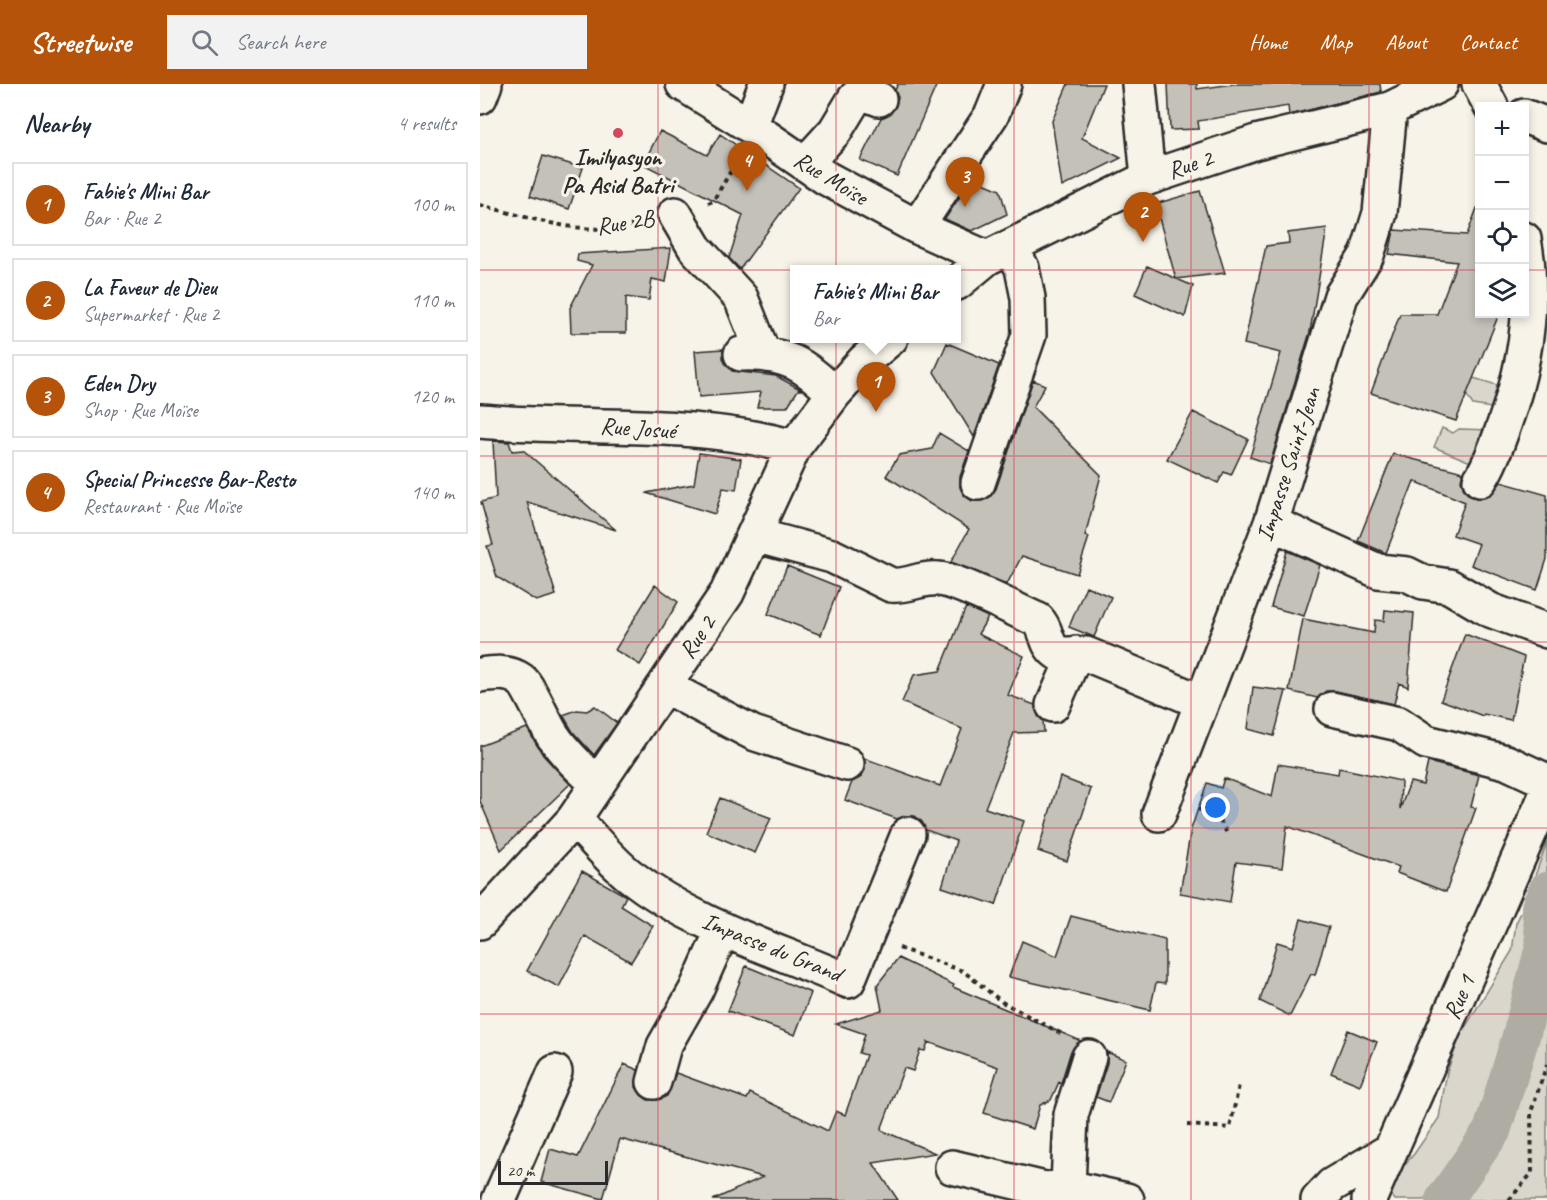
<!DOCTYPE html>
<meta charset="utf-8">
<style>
:root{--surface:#fff;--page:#f2f2f3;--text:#1f2937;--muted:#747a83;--line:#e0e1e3;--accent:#b45309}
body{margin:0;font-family:Caveat,sans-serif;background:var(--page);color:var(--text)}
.controls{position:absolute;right:18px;top:18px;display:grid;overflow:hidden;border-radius:0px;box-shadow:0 3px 9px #0003}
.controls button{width:54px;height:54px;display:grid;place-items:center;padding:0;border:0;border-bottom:2px solid var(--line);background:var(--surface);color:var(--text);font:30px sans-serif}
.scale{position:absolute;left:18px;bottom:15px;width:110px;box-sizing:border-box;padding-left:6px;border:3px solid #2b2b2b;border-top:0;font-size:16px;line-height:21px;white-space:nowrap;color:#2b2b2b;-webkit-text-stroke:4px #f7f3e8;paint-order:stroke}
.you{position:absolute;left:736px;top:724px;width:21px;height:21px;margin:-15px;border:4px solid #fff;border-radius:50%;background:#1a73e8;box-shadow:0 0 0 9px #1a73e833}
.badge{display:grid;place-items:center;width:39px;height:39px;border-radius:50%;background:var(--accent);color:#fff;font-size:20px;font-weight:700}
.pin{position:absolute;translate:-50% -50px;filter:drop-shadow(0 2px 3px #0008)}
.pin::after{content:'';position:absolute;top:32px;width:21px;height:18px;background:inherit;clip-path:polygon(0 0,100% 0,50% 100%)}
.popup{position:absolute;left:310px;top:181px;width:171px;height:78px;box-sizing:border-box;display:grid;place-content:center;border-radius:0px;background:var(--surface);filter:drop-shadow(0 2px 4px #0005);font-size:20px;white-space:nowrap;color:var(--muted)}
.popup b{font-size:22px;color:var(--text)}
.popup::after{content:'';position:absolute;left:50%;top:100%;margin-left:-12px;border:12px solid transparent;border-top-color:var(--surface)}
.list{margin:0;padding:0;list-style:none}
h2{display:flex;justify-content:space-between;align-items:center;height:78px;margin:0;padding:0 24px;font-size:26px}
h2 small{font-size:20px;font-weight:400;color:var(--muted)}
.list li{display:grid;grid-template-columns:39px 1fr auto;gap:18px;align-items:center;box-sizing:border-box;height:84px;margin:0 12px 12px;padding:0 12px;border:2px solid var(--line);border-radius:0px}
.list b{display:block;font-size:22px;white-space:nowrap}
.list p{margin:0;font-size:20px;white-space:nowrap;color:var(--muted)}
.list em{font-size:20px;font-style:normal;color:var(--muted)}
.icon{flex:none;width:33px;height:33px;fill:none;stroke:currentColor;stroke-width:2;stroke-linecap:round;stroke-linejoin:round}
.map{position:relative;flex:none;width:1067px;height:1116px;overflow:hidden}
header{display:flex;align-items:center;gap:36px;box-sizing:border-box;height:84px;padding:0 30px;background:var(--accent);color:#fff}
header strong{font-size:28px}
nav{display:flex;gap:33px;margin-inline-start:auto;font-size:21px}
.search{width:420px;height:54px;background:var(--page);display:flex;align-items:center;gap:15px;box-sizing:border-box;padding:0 21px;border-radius:0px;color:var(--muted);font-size:22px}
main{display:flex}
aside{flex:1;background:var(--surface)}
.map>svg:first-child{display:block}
.green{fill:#dad6cc;stroke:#82807c;stroke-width:1.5}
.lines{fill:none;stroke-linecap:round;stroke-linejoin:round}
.canal{stroke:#afaca4;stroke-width:38}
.building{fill:#c4c1b9;stroke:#2b2b2b;stroke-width:1.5}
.minor-casing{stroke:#2b2b2b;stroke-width:38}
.path{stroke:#2b2b2b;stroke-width:4;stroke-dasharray:4.5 4.5;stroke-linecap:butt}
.minor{stroke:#f7f3e8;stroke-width:33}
.grid{fill:none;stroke:#d1495b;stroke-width:1.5;stroke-opacity:0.55}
.poi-dot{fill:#d1495b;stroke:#f7f3e8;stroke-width:2}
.labels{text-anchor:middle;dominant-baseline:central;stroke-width:6;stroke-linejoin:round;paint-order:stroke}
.poi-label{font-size:24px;font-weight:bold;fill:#2b2b2b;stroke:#f7f3e8}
.street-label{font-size:24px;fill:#2b2b2b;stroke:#f7f3e8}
</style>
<header>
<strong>Streetwise</strong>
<div class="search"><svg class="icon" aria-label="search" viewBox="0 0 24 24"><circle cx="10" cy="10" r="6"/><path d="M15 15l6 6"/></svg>Search here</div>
<nav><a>Home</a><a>Map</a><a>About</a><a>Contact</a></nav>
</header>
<main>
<aside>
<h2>Nearby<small>4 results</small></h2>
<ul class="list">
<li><span class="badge">1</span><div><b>Fabie's Mini Bar</b><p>Bar · Rue 2</p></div><em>100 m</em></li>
<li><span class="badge">2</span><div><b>La Faveur de Dieu</b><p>Supermarket · Rue 2</p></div><em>110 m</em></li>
<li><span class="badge">3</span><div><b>Eden Dry</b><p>Shop · Rue Moïse</p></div><em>120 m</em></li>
<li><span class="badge">4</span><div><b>Special Princesse Bar-Resto</b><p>Restaurant · Rue Moïse</p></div><em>140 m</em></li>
</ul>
</aside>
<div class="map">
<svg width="1067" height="1116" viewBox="0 0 1067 1116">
<rect width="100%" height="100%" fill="#f7f3e8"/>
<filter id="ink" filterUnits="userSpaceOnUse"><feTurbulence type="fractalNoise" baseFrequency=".0167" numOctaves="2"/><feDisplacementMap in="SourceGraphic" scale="12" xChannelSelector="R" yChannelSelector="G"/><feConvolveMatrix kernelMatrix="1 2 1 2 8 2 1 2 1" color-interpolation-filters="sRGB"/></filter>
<g filter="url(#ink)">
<path class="green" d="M983 291 1027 304 1017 325 993 321 983 306Z
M962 344 973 349 979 345 1012 346 1005 384 954 363Z
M1067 758V795L1055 820 1058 856 1052 871 1033 960 1008 1042 955 1116H915L912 1112 911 1095 934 1070 959 1034 967 988 981 950 1032 867 1036 839 1045 820Z
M1067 876V1116H970L1017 1046Z"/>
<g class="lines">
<path class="canal" d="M964 1116 1012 1047 1041 952 1065 859 1060 823 1067 807"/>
</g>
<path class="building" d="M418 0H457L417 92 380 76 401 34 410 30 416 22 418 13 415 6Z
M588 0H624L602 54 641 74 582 103 572 37Z
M688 0H717V5L754 0H900L901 8 809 31 808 22 718 37 719 45 690 46Z
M180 47 227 71 240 50 319 104 260 185 249 174 263 131 163 80Z
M63 72 103 84 89 125 50 112Z
M492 94 520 106 527 130 492 147 465 135Z
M720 107 745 189 696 195 675 120Z
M997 124 999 125V230H1019L976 337 891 309 920 230H957L977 178 909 170 914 146 987 151Z
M847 144 830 248 790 380 770 373 801 269 764 260 786 162 809 159 808 149Z
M191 164 186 198 172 195 169 216 146 213V249H91L90 224 112 181 97 177 98 170Z
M667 182 713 202 705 233 655 210Z
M467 259 519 281 494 353 454 288Z
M243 265 245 279 252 287 296 292 322 306H318L307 323H277L281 308 219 313 215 267Z
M553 296 565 301 553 323 621 391 605 452 609 453 597 490 542 472 527 500 471 478 489 445 406 392 419 371 452 365 459 349 489 367 480 393V403L484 411 492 417H502L510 413 516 405Z
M713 328 768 355 751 391 744 388 738 399 687 375Z
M13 357 29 358 32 367 43 366 136 446 47 418 76 511 56 517 17 493 7 462 13 461 1 418 16 414Z
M219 369 261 375 256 406 243 404 235 430 166 409 214 400Z
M913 370 983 388 981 396 984 406 990 412 999 415 1010 412 1021 398 1067 411V475L1057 506 991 481 999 460 973 451 985 418 934 397 906 469 878 457Z
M807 467 840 481 824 532 791 523Z
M307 482 359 503 341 551 288 530Z
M175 501 198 518 160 581 135 566Z
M606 502 631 513 614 553 589 543Z
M486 523 508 533 498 550 544 572 528 611 555 621 558 632 563 637 564 648 534 649 505 724 544 737 516 821 462 803 476 757 446 746 442 738 435 732H425L417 735 365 716 372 698 380 694 385 686 384 674 460 702 482 645 422 618 434 591 460 587Z
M905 526 934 529 928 603 919 599 914 620 856 607H846L837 614 809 607 823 535 894 549 895 536 904 537Z
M985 550 1044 573 1031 636 1004 630 1003 632 961 616Z
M773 603 806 607 794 652 768 645Z
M115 622 137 639 114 671 93 648 83 631 97 626 107 627Z
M47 644 63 671 90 700 21 766 0 717V662Z
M948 678 999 691 991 723 996 724 966 808 917 789 919 783 807 742 802 784 756 778 750 818 700 809 711 745 727 699 741 704 744 694 792 713 798 680 858 690 859 684 921 697 920 725 930 698 943 701Z
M580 693 611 705 587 777 558 767Z
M240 714 291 734 275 769 226 748Z
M102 787 146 812 141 822 173 842 151 878 105 852 79 903 47 887Z
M591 832 685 856V900L676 899 670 926 529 893 542 857 577 872Z
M821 835 849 843 835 891 831 890 810 932 780 917 797 858 813 863Z
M418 874 474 901 473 903 601 957 591 967 581 999 579 998 571 1016 560 1021 553 1045 504 1029 518 983 448 958 445 967 440 966 433 987 424 984 401 1046 455 1069 393 1079 418 1116H233L283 1093 140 1055 123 1115 61 1098 70 1065 98 1073 144 980 158 986 156 1003 161 1011 168 1016H178L187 1012 196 989 267 1015 270 1009 348 1047 356 1027 365 1031 386 971 379 969 385 950 356 940 402 926 397 901Z
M266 882 331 909 315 951 248 927Z
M868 946 897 958 880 1001 851 989Z
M627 968 646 976 629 1018 616 1013 627 979Z"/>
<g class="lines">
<g class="minor-casing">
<path id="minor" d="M203 0 270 42 346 94 437 143 507 174
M659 0 668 94
M999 0 1011 22
M0 13 5 0
M1044 32 1067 41
M270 42 286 0
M325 80 355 47 375 14 384 9 399 15
M195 130 215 164 261 214 283 269
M437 143 512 30 524 0
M477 199 507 174 668 94 776 58 910 25 961 0
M261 270C304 268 325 280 354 310
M0 337C104 346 212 335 314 363
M1000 396C1011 379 1017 360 1024 341 1046 280 1056 219 1044 155
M498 399 549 251 548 214 542 184 531 163
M791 439 898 487 927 490 943 498 969 502 1010 526 1067 547
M274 451 352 472 411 501C428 503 441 493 458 495 479 496 535 526 558 536 569 548 564 561 579 570H606L722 618
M0 591C14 589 29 587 41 596 49 602 65 640 73 652 86 671 101 685 118 700
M184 602 273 649 367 680
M573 621 596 569
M852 625 919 640 946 658 1026 678 1067 697
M679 730 791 439 861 212 887 171 900 129 910 25
M94 735C112 753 129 775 149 791 213 841 295 865 368 897L428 750
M0 838 94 735 247 509 314 363 354 310 384 277 411 254
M174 998 184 962 216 906 243 845
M472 1083 565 1105 588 1103 647 1116
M588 1103 591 1031 609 973
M19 1116 75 988
M838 1116 852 1101 909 1067
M889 1116 1067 709"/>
</g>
<path class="path" d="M228 119 233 117 257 77
M0 121C53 134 109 156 164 138
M717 725 736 730 747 749
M419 864 483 887 522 918 584 951
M707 1041 750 1044 759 1001
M1029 1116 1052 1089 1051 1028 1067 980"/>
<use href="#minor" class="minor"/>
</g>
</g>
<path class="grid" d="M178 0V1116M356 0V1116M534 0V1116M711 0V1116M889 0V1116M0 186H999M1044 186H1067M0 372H1067M0 558H1067M0 744H1067M0 930H1067"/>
<circle class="poi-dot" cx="138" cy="49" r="6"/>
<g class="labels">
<g class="poi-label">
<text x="138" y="73">Imilyasyon<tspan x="138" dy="28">Pa Asid Batri</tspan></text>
</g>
<g class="street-label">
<text transform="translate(710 80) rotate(-19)">Rue 2</text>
<text transform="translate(351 94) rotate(31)">Rue Moïse</text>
<text transform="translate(145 138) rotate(-9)">Rue 2B</text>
<text transform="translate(158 344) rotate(4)">Rue Josué</text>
<text transform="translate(808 380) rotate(-72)">Impasse Saint-Jean</text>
<text transform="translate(217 553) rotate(-56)">Rue 2</text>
<text transform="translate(292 863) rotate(22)">Impasse du Grand</text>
<text transform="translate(979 913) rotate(-67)">Rue 1</text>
</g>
</g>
</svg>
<div class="controls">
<button>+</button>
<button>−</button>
<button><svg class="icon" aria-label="locate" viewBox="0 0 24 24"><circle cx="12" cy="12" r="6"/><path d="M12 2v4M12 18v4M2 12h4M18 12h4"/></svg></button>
<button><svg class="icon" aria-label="layers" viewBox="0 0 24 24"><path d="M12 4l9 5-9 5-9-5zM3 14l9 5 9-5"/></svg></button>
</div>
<div class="scale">20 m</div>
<div class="you"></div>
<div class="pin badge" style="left:396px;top:328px">1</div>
<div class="popup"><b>Fabie's Mini Bar</b>Bar</div>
<div class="pin badge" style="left:663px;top:158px">2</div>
<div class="pin badge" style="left:485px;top:123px">3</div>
<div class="pin badge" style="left:267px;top:107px">4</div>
</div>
</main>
